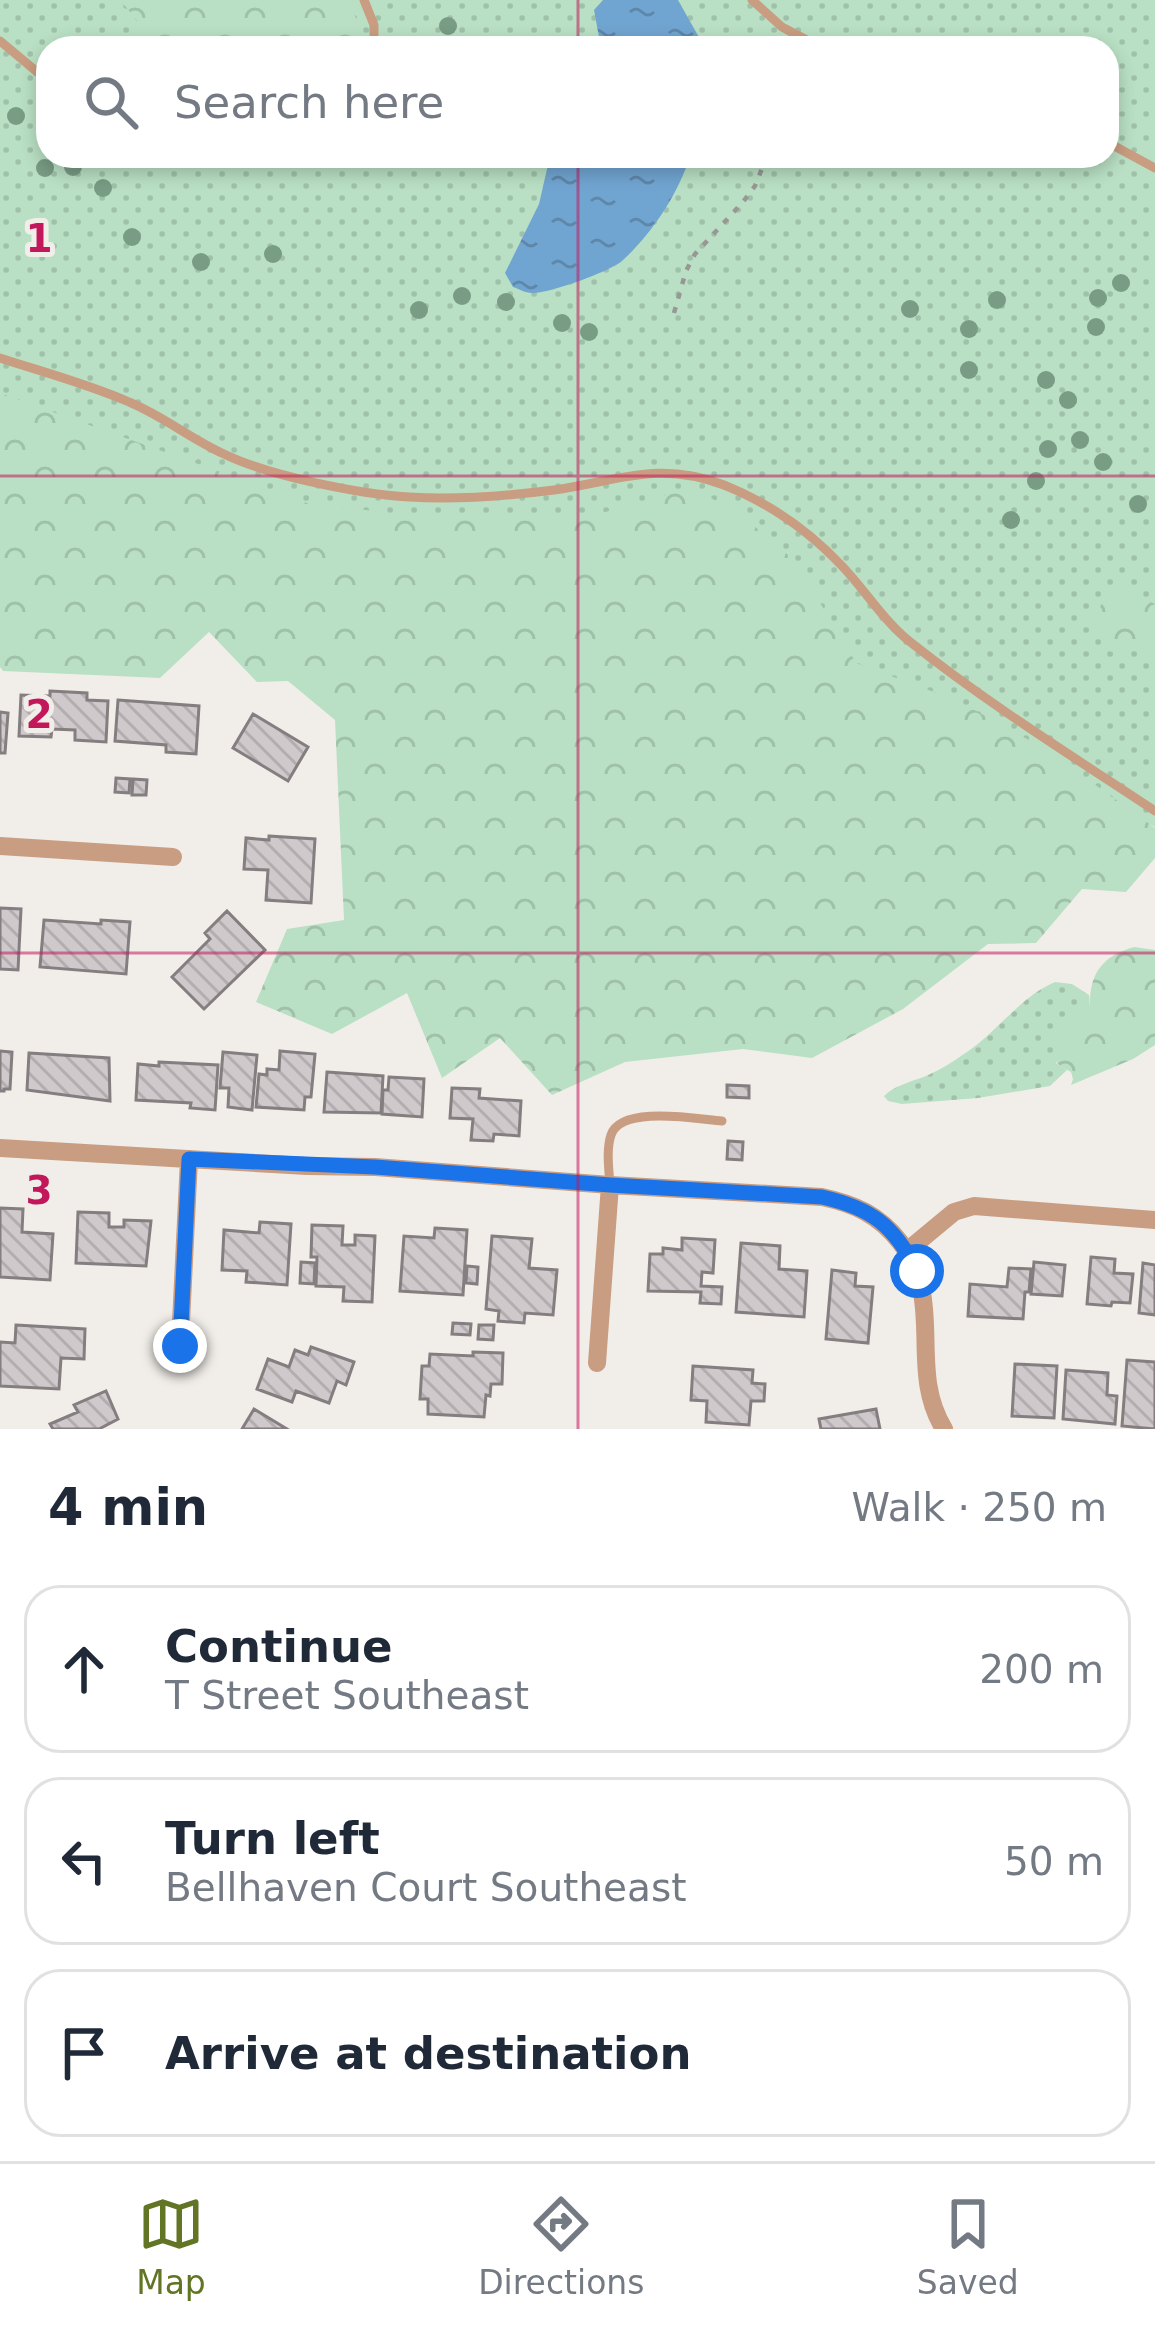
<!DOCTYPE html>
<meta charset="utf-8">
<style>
:root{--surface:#fff;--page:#f6f6f7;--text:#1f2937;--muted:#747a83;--line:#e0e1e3;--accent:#627524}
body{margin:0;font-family:"DejaVu Sans",sans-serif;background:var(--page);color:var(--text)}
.stop{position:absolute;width:36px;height:36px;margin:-27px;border:9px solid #1a73e8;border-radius:50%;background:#fff}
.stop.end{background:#1a73e8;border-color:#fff;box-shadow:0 3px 12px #0008}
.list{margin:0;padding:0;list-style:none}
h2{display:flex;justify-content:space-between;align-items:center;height:156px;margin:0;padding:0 48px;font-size:51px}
h2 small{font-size:39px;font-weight:400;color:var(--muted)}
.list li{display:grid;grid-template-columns:78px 1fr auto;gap:36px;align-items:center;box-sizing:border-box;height:168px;margin:0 24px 24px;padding:0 24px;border:3px solid var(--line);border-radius:36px}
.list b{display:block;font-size:45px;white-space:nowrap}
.list p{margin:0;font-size:39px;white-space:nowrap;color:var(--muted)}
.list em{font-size:39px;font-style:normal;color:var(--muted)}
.icon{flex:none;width:66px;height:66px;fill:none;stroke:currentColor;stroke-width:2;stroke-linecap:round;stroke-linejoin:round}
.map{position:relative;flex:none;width:1155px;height:1429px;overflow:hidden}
.search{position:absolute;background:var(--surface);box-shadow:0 6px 18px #0003;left:36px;right:36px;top:36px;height:132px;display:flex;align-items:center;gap:30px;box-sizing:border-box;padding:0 42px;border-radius:36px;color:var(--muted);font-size:45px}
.sheet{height:732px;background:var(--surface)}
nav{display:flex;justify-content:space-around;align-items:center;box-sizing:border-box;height:168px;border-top:3px solid var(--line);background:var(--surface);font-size:33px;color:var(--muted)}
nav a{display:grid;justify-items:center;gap:6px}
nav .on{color:var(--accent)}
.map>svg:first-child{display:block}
.grass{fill:url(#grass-dots);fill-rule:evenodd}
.forest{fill:url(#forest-crowns)}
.water{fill:url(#water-ripples)}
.building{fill:url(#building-back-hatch);stroke:#847e80;stroke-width:3}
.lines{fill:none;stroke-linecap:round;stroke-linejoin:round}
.path{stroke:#999794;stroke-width:4.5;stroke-dasharray:6 9;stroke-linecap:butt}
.service{stroke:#c99d81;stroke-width:9}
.minor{stroke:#c99d81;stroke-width:18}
.tree{fill:#789c84}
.route{stroke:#1a73e8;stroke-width:15}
.grid{fill:none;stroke:#c2185b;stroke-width:3;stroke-opacity:0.55}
.grid-label{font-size:39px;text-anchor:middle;font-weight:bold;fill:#c2185b;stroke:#f1eee9;stroke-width:10;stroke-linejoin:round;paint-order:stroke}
</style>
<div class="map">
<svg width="1155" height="1429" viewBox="0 0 1155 1429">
<defs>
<pattern id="grass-dots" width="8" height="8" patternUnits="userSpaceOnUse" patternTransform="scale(3)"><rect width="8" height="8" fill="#b9e0c4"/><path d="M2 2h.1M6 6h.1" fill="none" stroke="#a0c1a9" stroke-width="1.8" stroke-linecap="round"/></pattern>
<pattern id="forest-crowns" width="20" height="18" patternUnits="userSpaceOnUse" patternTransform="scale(3)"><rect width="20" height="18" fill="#b9e0c4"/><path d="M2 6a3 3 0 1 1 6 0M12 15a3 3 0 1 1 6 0" fill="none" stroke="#a0c1a9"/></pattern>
<pattern id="water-ripples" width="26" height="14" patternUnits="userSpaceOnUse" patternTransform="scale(3)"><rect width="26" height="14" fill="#71a5d1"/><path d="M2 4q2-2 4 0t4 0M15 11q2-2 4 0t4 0" fill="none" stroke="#5e87aa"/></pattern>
<pattern id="building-back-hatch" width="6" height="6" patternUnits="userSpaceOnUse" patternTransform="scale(3)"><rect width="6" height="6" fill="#d0c9cb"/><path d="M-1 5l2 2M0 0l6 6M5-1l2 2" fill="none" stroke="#b3adaf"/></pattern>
</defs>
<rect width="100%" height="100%" fill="#f1eee9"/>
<path class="grass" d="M0 0H1155V827L846 677 316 524 0 410ZM48 48H1107V156H48Z
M1055 982 1072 984 1089 995 1090 1007 1056 1063 1067 1070 1050 1086 978 1098 902 1104 888 1101 884 1096C895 1085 911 1082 926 1076 940 1070 954 1061 967 1052 998 1031 1021 996 1055 982Z"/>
<path class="forest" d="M120 0H345L363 29 335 48H269L237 35 156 43Z
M0 393 307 503 441 519 591 516 692 488 739 513 795 561 856 663 958 701 1047 750 1155 828V858L1126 892 1082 889 1036 943 988 944 903 1009 812 1058 743 1049 625 1062 552 1095 500 1038 442 1078 407 993 332 1034 256 1002 287 929 344 920 335 720 288 681 257 682 209 632 160 678 3 671 0 667Z
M1116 585 1155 604V647L1111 652 1093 616Z
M1134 947 1155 950V1045L1133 1059 1071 1085 1073 1079 1071 1072C1065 1069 1057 1065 1055 1059 1047 1038 1075 1016 1090 1007 1089 974 1102 956 1134 947Z"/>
<path class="water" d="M603 0H678L705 48H601L594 10Z
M550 156H690C679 193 651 235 622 261 611 271 548 294 532 293 525 293 519 289 513 287L505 273 539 204Z"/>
<path class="building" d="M50 691 87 693V700L108 701 106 742 75 740V730L52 729 51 737 19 736 21 695 50 696Z
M118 700 199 706 196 754 166 752V745L115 741Z
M0 712 8 713 5 753H0Z
M253 714 308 747 288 781 233 748Z
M116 778 130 779 129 793 115 792Z
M133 779 147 780 146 795H132Z
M269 836 315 839 311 903 266 900 268 870 244 869 246 838 269 840Z
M0 908 21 909 18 970 0 969Z
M227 911 265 950 204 1009 172 977 210 939 205 933Z
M44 920 101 924V920L130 922 126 974 40 967Z
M0 1051 12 1052 10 1089H4V1091H0Z
M280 1051 315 1054 311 1097H305L304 1110 256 1107 259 1074 267 1075V1069L279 1070Z
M223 1052 257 1055 252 1110 228 1107 229 1088H220Z
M29 1053 109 1058 110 1101 27 1090Z
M159 1062 218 1065 215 1110 190 1108 191 1103 136 1100 138 1064 159 1066Z
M327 1072 383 1076 381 1113 324 1112Z
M389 1077 424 1079 422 1117 382 1114 383 1090H388Z
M727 1085 749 1086V1098L727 1097Z
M452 1088 480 1089 479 1098 521 1101 519 1136 494 1134 493 1141 471 1140 473 1119 450 1118Z
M728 1141 743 1142 742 1160 727 1159Z
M0 1208 23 1209 22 1232 53 1234 50 1280 0 1277Z
M78 1212 109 1213V1227H124V1220L151 1221 146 1266 76 1263Z
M260 1222 291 1224 287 1285 246 1282 247 1271 222 1270 224 1230 259 1233Z
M312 1225 343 1226 342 1245H355V1235L375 1236 372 1302 343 1301 344 1287 316 1286 317 1257H311Z
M435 1228 467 1230 463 1295 400 1291 404 1236 434 1238Z
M492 1236 532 1239 529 1268 557 1270 553 1315 525 1313 524 1323 498 1321 499 1311 486 1309Z
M682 1238 715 1240 713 1273 702 1272 701 1286 722 1287 721 1304 700 1303 701 1292 648 1291 650 1254H663V1248L682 1250Z
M741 1243 780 1246 779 1269 807 1271 804 1317 736 1312Z
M1091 1257 1115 1259 1114 1273 1133 1274 1130 1303 1112 1302 1111 1306 1087 1304Z
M301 1262 315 1263 314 1284 300 1283Z
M1034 1262 1065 1265 1062 1296 1031 1294Z
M1143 1263 1155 1265V1315L1139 1313Z
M467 1266 478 1267 477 1284 466 1283Z
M1009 1268 1031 1269 1029 1292H1025L1023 1319 968 1316 970 1284 1007 1287Z
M832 1270 856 1273 855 1286 873 1287 868 1343 826 1339Z
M453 1323 471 1324 470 1335 452 1334Z
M16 1325 85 1329 84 1359 61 1358 59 1389 0 1386V1342L15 1343Z
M479 1325H494L493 1340 478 1339Z
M311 1347 354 1362 346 1385 337 1381 329 1403 296 1391 292 1402 257 1389 268 1359 289 1367 295 1350 308 1355Z
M473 1352 503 1353 502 1384H491L490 1396 486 1395 484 1417 428 1414V1399H420L422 1366H429L430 1354 473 1356Z
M1127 1360 1155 1362V1429L1122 1426Z
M1015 1364 1057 1366 1054 1418 1012 1416Z
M693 1366 753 1370 752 1383 765 1384 764 1401H751L749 1425 706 1422 707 1401 691 1400Z
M1066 1370 1108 1373 1107 1395 1117 1396 1115 1424 1063 1419Z
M106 1391 118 1419 99 1429H53L50 1424 78 1412 74 1405Z
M254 1409 287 1429H242Z
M876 1409 880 1429H821L819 1419Z"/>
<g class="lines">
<path class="path" d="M674 313 686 271 695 254 743 202 755 186 767 156"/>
<path class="service" d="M364 0 374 25V48
M752 0 782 27 822 48
M0 41 48 81
M1107 142 1155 168
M0 358C43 372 88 384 129 402 163 416 191 439 224 454 269 476 359 494 409 497 457 500 507 496 554 490 618 481 658 460 724 485 769 503 809 531 842 566 865 590 883 620 909 641 987 703 1072 756 1155 811
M610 1185C609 1170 606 1150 611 1135 621 1105 696 1119 722 1121"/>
<path class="minor" d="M0 846 173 857
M0 1148 307 1166 375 1167 610 1185 822 1197C855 1204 879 1215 900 1242 946 1302 907 1369 944 1429
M907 1251 954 1212 974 1206 1155 1220
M179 1363 189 1159
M597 1363 610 1185"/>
</g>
<g class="tree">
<circle cx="448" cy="26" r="9"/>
<circle cx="16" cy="116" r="9"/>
<circle cx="73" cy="167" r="9"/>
<circle cx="45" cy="168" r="9"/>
<circle cx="103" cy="188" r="9"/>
<circle cx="132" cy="237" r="9"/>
<circle cx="273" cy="254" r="9"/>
<circle cx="201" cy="262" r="9"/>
<circle cx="1121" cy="283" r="9"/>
<circle cx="462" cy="296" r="9"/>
<circle cx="1098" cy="298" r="9"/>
<circle cx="997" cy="300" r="9"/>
<circle cx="506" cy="302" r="9"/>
<circle cx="910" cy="309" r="9"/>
<circle cx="419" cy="310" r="9"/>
<circle cx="562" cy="323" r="9"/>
<circle cx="1096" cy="327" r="9"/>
<circle cx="969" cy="329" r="9"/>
<circle cx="589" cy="332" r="9"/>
<circle cx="969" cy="370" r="9"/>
<circle cx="1046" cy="380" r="9"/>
<circle cx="1068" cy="400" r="9"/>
<circle cx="1080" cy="440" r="9"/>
<circle cx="1048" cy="449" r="9"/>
<circle cx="1103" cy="462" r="9"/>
<circle cx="1036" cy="481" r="9"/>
<circle cx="1138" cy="504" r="9"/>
<circle cx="1011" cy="520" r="9"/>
</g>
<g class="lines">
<path class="route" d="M180 1346 189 1159 375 1167 610 1185 822 1197C871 1208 894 1225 917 1271"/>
</g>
<path class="grid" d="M578 0V48M578 156V1429M0 476H1155M0 953H1155"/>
<g class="grid-label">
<text x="39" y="252">1</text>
<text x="39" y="728">2</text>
<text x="39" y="1204">3</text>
</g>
</svg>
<div class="stop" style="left:917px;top:1271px"></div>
<div class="stop end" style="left:180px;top:1346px"></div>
<div class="search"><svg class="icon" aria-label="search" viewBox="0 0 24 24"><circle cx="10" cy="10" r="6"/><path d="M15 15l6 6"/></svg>Search here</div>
</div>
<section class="sheet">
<h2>4 min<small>Walk · 250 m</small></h2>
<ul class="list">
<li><svg class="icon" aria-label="ahead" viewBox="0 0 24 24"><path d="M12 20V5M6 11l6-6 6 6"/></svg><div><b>Continue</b><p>T Street Southeast</p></div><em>200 m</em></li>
<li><svg class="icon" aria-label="left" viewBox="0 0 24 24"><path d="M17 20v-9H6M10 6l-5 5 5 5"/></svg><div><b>Turn left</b><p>Bellhaven Court Southeast</p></div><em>50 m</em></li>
<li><svg class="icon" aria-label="arrive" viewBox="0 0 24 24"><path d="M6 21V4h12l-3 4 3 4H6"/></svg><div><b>Arrive at destination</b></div></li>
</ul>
</section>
<nav>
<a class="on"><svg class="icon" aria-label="map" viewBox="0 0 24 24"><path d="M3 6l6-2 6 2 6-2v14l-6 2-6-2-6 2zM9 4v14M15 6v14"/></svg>Map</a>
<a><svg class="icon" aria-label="directions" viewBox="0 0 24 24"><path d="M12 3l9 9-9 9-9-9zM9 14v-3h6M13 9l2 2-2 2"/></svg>Directions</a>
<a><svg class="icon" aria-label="saved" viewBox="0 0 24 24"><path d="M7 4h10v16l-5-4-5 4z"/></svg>Saved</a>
</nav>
